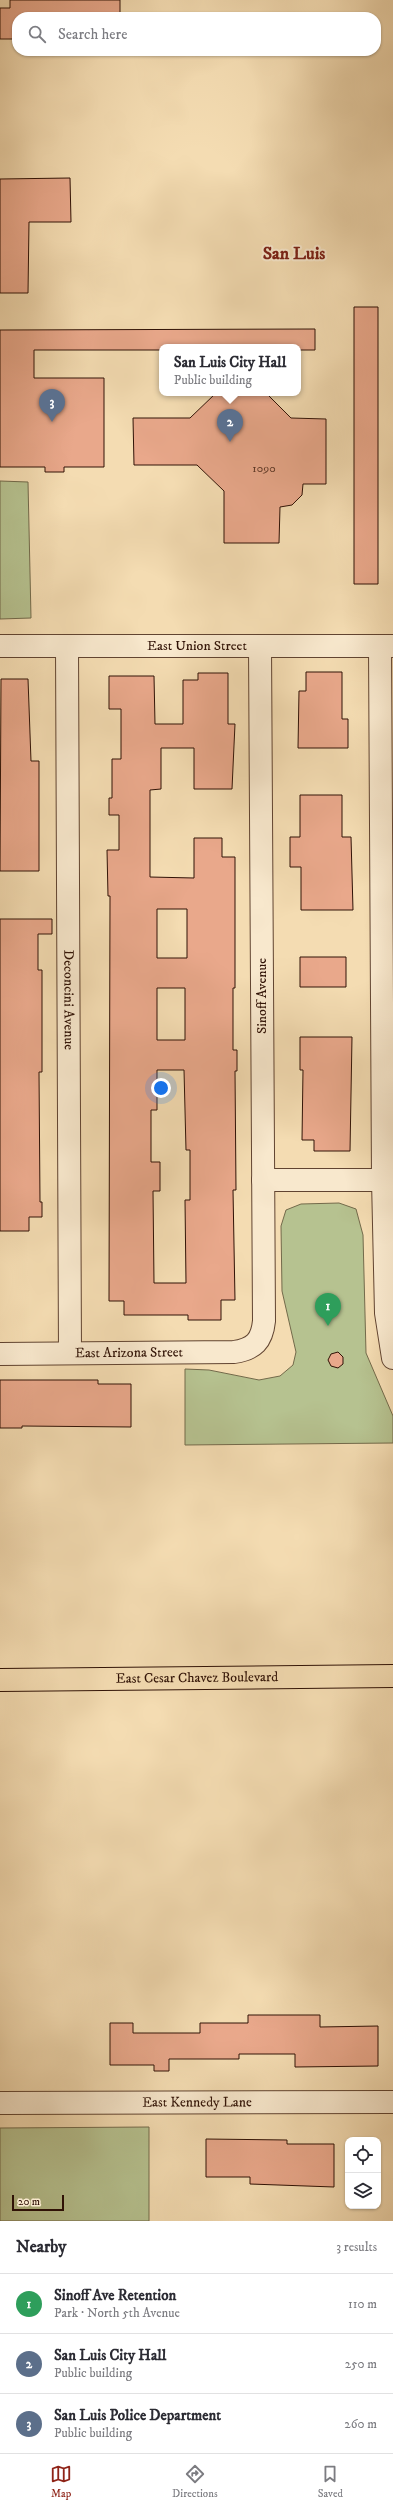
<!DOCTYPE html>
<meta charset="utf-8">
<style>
:root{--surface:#fff;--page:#f7f7f7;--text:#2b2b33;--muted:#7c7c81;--line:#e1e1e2;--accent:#8f2418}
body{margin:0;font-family:"IM FELL DW Pica",serif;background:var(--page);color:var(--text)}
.controls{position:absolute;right:12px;bottom:12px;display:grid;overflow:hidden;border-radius:8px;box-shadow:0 1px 3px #0004}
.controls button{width:36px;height:36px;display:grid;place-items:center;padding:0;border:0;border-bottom:1px solid var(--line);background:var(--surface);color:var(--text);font:20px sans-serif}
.scale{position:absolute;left:12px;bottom:10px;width:52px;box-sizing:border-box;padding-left:4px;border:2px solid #301206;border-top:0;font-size:11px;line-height:14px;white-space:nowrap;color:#301206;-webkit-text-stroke:3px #f8e8cd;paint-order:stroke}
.you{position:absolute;left:161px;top:1088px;width:14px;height:14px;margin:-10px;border:3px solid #fff;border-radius:50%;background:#1a73e8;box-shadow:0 0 0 6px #1a73e833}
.badge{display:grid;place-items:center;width:26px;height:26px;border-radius:50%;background:var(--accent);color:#fff;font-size:13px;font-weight:700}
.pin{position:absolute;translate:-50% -33px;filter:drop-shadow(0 1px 2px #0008)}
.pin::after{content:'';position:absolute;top:21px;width:14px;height:12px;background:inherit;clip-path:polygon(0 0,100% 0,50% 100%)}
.popup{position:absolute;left:159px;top:344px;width:142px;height:52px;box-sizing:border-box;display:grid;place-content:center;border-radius:8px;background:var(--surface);filter:drop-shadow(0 1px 3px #0005);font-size:13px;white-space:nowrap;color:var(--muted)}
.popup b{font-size:15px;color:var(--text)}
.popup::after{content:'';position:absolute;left:50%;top:100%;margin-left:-8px;border:8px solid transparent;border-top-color:var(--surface)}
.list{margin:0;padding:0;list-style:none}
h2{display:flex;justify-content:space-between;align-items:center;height:52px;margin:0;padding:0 16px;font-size:17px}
h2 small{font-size:13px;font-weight:400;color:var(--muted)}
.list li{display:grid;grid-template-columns:26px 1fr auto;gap:12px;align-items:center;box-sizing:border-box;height:60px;padding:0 16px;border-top:1px solid var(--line)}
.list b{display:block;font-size:15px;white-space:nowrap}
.list p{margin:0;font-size:13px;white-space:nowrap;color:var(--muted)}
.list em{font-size:13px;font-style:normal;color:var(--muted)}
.icon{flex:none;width:22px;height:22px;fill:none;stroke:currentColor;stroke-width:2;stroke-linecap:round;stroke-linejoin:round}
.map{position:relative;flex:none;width:393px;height:2221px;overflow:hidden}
.search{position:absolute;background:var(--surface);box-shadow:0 1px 3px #0004;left:12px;right:12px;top:12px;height:44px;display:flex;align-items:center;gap:10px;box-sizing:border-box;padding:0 14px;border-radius:16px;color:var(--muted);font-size:15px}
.sheet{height:232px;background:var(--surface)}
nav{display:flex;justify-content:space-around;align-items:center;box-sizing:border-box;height:56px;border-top:1px solid var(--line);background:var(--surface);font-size:11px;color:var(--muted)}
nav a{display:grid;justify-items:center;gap:2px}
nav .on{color:var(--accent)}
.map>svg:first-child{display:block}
.green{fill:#b6c290;stroke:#736a4b}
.building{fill:#e9a88b;stroke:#301206;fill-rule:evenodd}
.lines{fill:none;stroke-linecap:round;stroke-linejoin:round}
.minor-casing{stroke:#614431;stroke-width:24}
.highway-casing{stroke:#301206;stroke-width:24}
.minor{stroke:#f8e8cd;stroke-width:22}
.highway{stroke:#f4dcb2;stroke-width:22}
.labels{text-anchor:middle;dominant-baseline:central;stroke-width:4;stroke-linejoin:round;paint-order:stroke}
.number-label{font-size:12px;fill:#5e3827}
.street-label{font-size:14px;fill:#301206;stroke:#f8e8cd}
.district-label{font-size:18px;font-weight:bold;fill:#7a1f14;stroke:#f8e8cd}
</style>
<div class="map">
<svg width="393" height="2221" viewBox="0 0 393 2221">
<rect width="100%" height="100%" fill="#f4dcb2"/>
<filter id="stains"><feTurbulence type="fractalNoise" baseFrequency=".005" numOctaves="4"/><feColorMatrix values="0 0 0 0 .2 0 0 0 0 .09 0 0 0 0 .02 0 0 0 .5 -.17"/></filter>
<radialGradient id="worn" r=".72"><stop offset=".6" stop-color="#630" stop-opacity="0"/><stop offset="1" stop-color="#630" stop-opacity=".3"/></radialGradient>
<path class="green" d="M0 481 28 482 31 618 0 619Z
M339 1203 356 1209 363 1235 366 1353 393 1416V1443L185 1445V1369L209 1370 259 1380 280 1376 293 1365 296 1352 282 1291 281 1226 286 1210 301 1204Z
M149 2127V2221H0V2128Z"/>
<path class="building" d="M10 0H120V17H17V39H0V8H10Z
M70 178 71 222H29L28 293H0V179Z
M354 307H378V584H354Z
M315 329V350H298V347H162V350H34V378H104V467H64V472H45V467H0V330Z
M216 393H266L291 418 326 419V484H303L302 495 292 505 280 507 279 543H224V491L197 465H134L133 418H190Z
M306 672H342V719H348V748H298L299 691H306Z
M198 673H228V724H235L232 789H194V748H161V789L150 790V877L194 878V838H222V857H235V988H233V1050H237V1071H235L236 1190H233L235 1300H221V1320H188V1315H124V1301H109L110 896H108L107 850H119V815H109V798H112V759H121V709H109V676H154L155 724H183V680H198ZM157 909H187V958H157ZM157 988H185V1040H157ZM157 1070H184L186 1150H190V1200H185L186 1283H154L153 1191H160V1162H151V1110H157Z
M1 679H28L31 761H39V871H0Z
M300 795H342V837H351L353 910H301V867H290V837H300Z
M0 919H52V934H38V970H42V1072H39L40 1202H42V1217H29V1231H0Z
M300 957H346V987H300Z
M300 1037H352L350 1151H314V1140H302L303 1070H300Z
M338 1352 343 1357V1364L338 1368 331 1366 328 1360 331 1354Z
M0 1380H98V1384H131V1427L22 1426V1428H0Z
M248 2015H320V2027L378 2026V2066L295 2067V2054H239V2059H169V2071H154V2065H110V2023H133V2033H200V2023H248Z
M206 2139 287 2140V2144H334V2187L250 2184V2177H206Z"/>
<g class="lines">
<g class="minor-casing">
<g id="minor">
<path id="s1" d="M0 646H393"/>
<path id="s2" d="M67 646 70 1353"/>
<path d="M380 646 383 1180 386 1313 393 1358"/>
<path d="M263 1180H393"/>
<path id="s3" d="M0 1354 234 1352C254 1349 262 1341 264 1321L260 646"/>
<path id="s4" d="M0 2103 393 2102"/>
</g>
</g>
<g class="highway-casing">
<g id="highway">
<path id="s5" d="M0 1680 393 1676"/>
</g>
</g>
<use href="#minor" class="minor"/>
<use href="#highway" class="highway"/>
</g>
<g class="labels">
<g class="number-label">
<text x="264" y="468">1090</text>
</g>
<g class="street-label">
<text stroke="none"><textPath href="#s1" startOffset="197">East Union Street</textPath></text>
<text transform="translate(262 996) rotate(-90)">Sinoff Avenue</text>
<text stroke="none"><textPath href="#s2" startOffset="354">Deconcini Avenue</textPath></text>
<text stroke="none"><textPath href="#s3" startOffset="129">East Arizona Street</textPath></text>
<text stroke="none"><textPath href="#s5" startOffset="197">East Cesar Chavez Boulevard</textPath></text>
<text stroke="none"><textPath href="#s4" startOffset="197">East Kennedy Lane</textPath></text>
</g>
<g class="district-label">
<text x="294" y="254">San Luis</text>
</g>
</g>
<rect width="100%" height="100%" filter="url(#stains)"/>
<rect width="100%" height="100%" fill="url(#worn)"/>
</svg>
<div class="controls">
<button><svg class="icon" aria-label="locate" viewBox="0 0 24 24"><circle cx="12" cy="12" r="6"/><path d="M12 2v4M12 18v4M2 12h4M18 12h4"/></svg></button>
<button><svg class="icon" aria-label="layers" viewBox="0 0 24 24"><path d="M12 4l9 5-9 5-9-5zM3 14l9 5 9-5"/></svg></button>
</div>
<div class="scale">20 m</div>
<div class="you"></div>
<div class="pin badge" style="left:328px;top:1326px;background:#2e9e5b">1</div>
<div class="pin badge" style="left:230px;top:442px;background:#5c6f8a">2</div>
<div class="popup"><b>San Luis City Hall</b>Public building</div>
<div class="pin badge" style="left:52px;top:422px;background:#5c6f8a">3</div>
<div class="search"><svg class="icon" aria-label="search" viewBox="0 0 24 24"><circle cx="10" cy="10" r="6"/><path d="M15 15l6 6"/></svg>Search here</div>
</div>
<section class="sheet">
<h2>Nearby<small>3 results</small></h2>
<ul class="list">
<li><span class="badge" style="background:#2e9e5b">1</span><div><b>Sinoff Ave Retention</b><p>Park · North 5th Avenue</p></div><em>110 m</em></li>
<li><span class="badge" style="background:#5c6f8a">2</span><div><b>San Luis City Hall</b><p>Public building</p></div><em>250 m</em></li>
<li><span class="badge" style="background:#5c6f8a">3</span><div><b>San Luis Police Department</b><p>Public building</p></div><em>260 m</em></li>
</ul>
</section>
<nav>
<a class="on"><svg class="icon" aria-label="map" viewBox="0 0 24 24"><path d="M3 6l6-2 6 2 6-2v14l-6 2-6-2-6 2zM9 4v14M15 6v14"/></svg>Map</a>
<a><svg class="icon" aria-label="directions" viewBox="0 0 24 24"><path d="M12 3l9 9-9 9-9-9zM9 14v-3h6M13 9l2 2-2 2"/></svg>Directions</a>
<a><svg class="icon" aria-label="saved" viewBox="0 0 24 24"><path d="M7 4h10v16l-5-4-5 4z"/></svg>Saved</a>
</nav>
